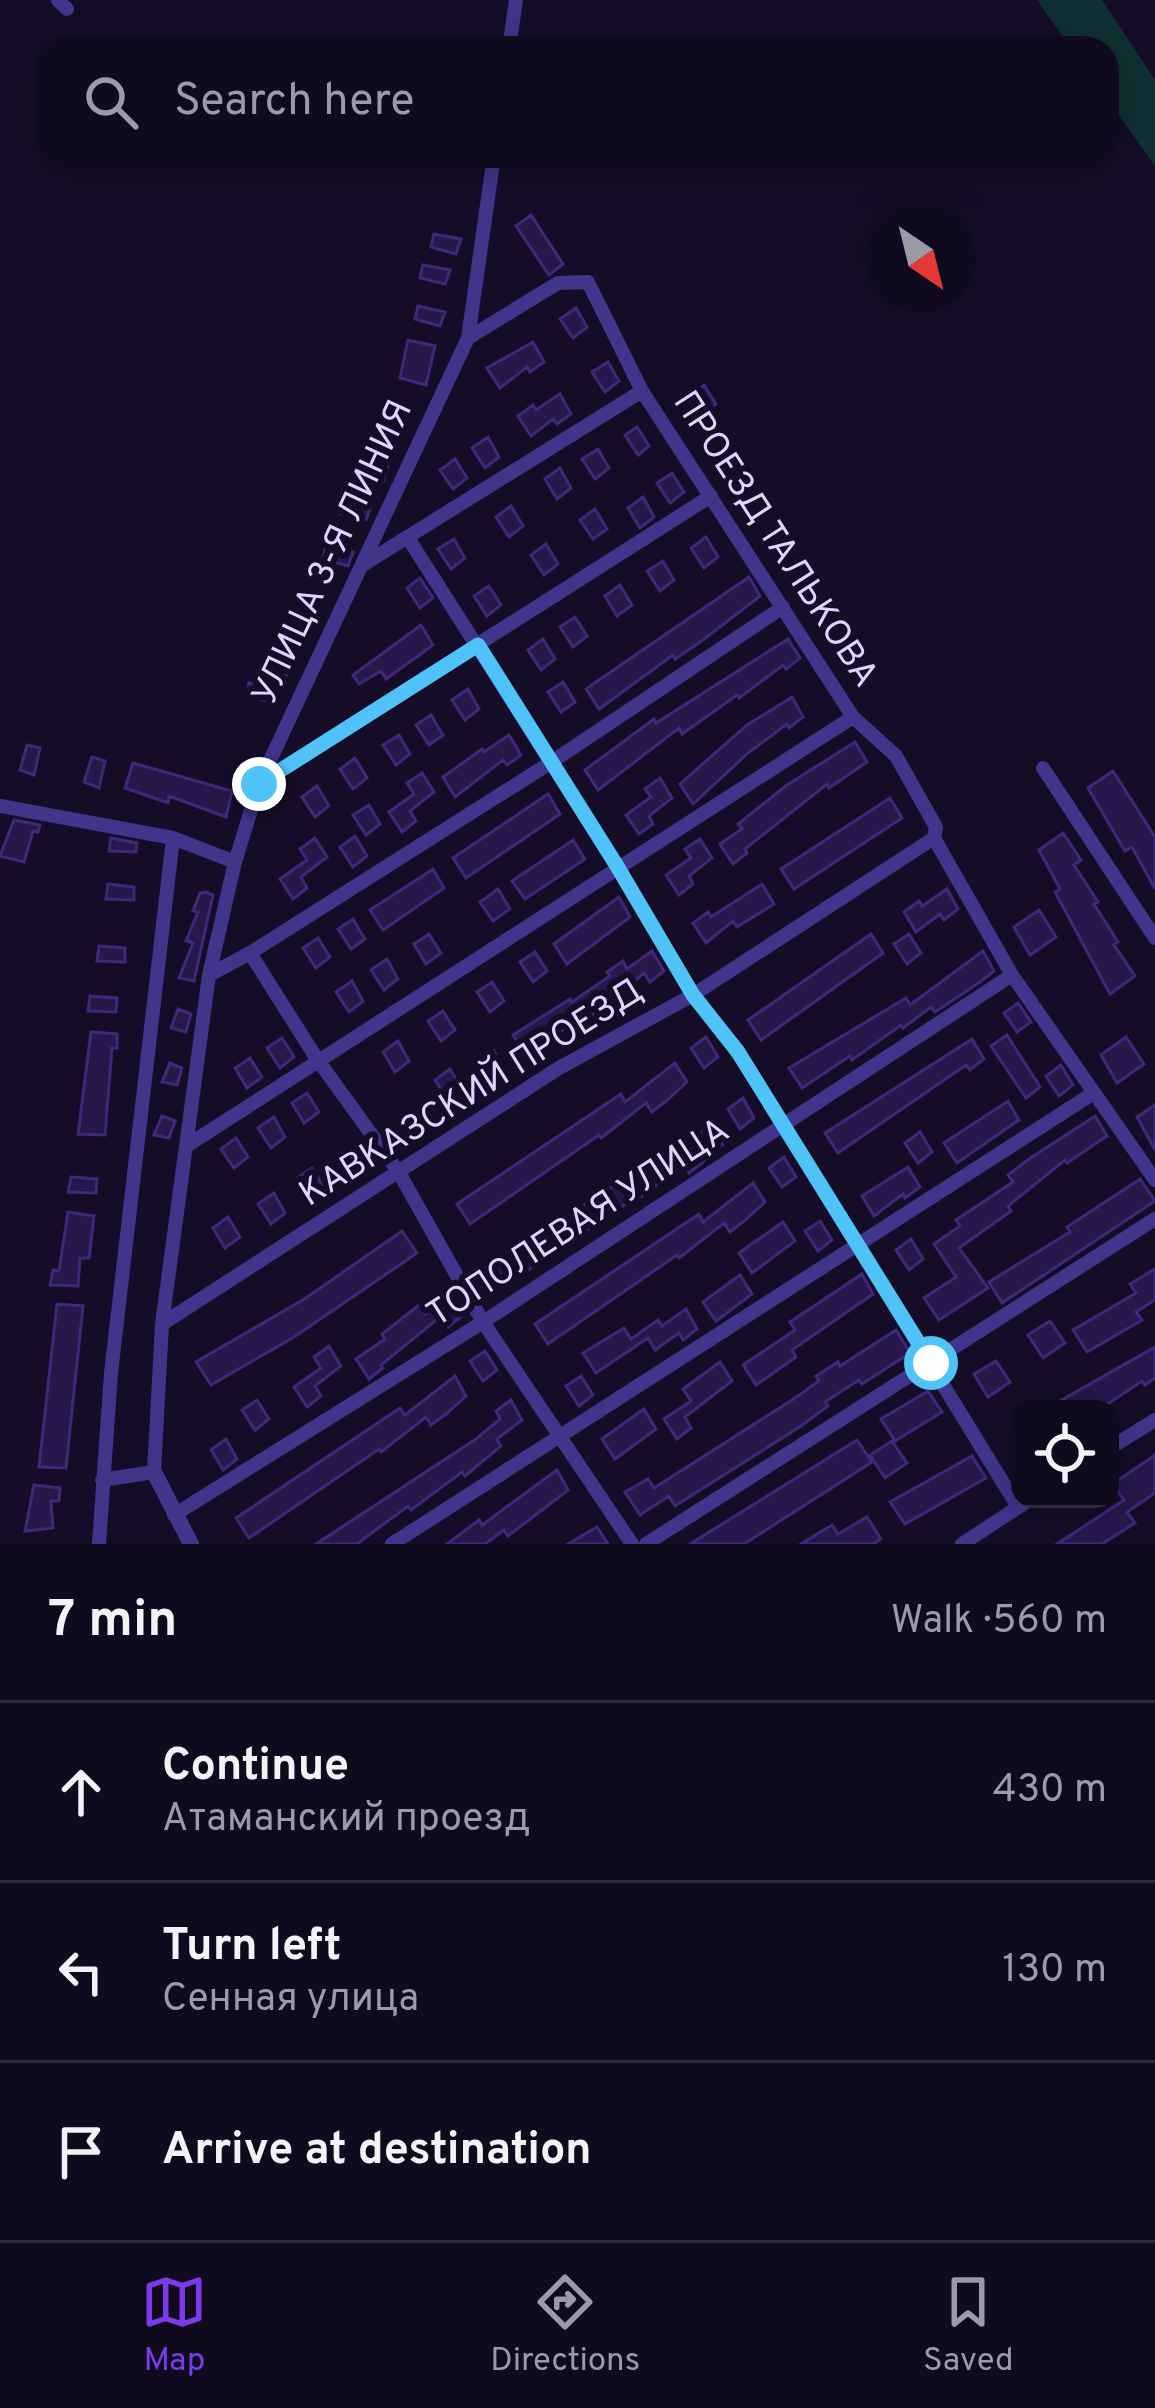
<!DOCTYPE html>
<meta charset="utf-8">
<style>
:root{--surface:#100a1e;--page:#1e182b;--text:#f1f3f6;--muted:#9c9aa4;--line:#302b3c;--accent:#7c3aed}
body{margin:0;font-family:Overpass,sans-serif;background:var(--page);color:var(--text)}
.controls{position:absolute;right:36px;bottom:36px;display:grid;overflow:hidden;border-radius:24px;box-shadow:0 6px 30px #0003}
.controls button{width:108px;height:108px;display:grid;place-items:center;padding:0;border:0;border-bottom:3px solid var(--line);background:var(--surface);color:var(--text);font:60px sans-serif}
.compass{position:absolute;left:867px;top:204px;width:108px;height:108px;border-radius:50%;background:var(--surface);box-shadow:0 6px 30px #0003;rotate:145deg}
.stop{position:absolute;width:36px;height:36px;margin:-27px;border:9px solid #4fc3f7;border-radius:50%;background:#fff}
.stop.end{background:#4fc3f7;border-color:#fff;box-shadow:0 3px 12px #0008}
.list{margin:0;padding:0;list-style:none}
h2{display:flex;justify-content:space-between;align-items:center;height:156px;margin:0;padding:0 48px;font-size:51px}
h2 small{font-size:39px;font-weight:400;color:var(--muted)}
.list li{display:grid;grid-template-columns:78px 1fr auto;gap:36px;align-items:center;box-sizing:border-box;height:180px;padding:0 48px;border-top:3px solid var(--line)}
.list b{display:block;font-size:45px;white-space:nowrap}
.list p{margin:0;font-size:39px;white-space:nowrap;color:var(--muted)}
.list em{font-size:39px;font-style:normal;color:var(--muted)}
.icon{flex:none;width:66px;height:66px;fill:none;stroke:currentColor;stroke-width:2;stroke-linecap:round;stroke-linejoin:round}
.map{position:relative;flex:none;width:1155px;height:1544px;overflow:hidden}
.search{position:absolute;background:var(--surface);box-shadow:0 6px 30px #0003;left:36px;right:36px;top:36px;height:132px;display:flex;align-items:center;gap:30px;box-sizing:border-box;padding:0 42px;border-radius:36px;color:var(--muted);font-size:45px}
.sheet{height:696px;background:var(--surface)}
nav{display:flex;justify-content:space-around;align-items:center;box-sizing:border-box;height:168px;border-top:3px solid var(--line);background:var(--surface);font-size:33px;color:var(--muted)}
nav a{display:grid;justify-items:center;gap:6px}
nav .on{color:var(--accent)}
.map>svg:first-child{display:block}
.green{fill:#0f3032}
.building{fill:#27174b;stroke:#402779;stroke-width:3}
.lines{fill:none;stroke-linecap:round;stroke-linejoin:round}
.minor{stroke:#41348b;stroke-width:14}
.tertiary{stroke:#41348b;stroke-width:16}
.route{stroke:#4fc3f7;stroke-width:15}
.labels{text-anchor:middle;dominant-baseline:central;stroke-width:12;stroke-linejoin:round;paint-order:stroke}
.street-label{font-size:36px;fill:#ded4ff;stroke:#150d28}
</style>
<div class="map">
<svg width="1155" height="1544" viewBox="0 0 1155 1544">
<rect width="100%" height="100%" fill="#150d28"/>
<path class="green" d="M1037 0H1102L1155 80V166L1107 99V48H1071Z"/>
<path class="building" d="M531 215 563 264 549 275 516 226Z
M434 234 461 239 456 254 431 247Z
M423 265 450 270 445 284 420 278Z
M418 306 445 312 440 326 415 319Z
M576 308 587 327 573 338 560 319Z
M408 340 435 346 426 385 400 378Z
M533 342 544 362 530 372 527 367 500 388 487 368Z
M608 362 619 381 605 392 592 372Z
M704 385 716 404 702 415 689 395Z
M560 394 571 414 557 424 553 419 531 436 518 416 533 405 536 410Z
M637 427 649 446 638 455 625 435Z
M488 437 499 457 485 468 472 448Z
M598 449 609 468 595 479 582 459Z
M455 459 467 478 453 489 440 470Z
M361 462 388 467 383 482 358 475Z
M560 468 571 488 557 499 545 479Z
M672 473 684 492 670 503 657 483Z
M643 497 654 517 640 528 628 508Z
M344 501 371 506 366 520 341 514Z
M511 506 523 526 509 537 496 517Z
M595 509 607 529 593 539 580 520Z
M706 537 718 557 704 568 691 548Z
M454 539 465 558 451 569 438 549Z
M546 544 558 564 544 575 531 555Z
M326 546 353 552 348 566 323 559Z
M663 561 674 580 660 591 647 571Z
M749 577 760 596 703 640 675 659 673 655 599 709 586 689Z
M420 578 433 598 420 608 407 588Z
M620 585 632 605 617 616 605 596Z
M489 586 501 605 487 616 474 596Z
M575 617 587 636 573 647 560 627Z
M421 625 433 645 386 679 381 671 359 684 353 675Z
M543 639 555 659 541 670 528 650Z
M788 639 800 658 786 669 783 665 739 698 737 695 682 734 679 728 598 790 585 770 654 719 656 723Z
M264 657 291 663 286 677 281 675 271 702 246 696 249 683 258 684Z
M563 682 575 702 561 712 548 692Z
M468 689 479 709 465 720 452 700Z
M792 697 803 717 789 728 787 724 748 753 693 804 680 784 747 725Z
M431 715 443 735 429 745 416 725Z
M399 735 410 754 396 765 383 745Z
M509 735 521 755 507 765 503 760 455 797 443 777 482 749 484 752Z
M855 742 867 762 829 788 827 784 745 849 747 853 733 864 720 844 742 829 738 824 787 785Z
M27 745 40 748 34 775 20 770Z
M92 757 105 761 99 788 84 782Z
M355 758 367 778 353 789 340 769Z
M133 763 232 791 226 817 169 796 168 803 125 788Z
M1113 771 1155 837V889L1132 847 1125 851 1088 788Z
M422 773 434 792 410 811 416 821 402 832 389 812 414 794 407 783Z
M660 778 672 798 649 816 653 824 639 834 626 815 651 797 645 789Z
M317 786 329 806 315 817 302 797Z
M548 794 560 814 466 878 453 858Z
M890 798 902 818 794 889 781 869Z
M369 805 380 824 366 835 353 815Z
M14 820 40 825 38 832 33 831 24 862 0 856Z
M1063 833 1081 860 1074 865 1098 902 1094 904 1118 942 1114 945 1135 976 1110 994 1055 892 1060 889 1039 850Z
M355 836 367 856 353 867 340 847Z
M111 838 137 843 136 852 109 851Z
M315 838 327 857 301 877 307 888 293 899 280 879 307 860 300 849Z
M700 839 712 858 689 876 693 884 679 895 666 875 691 858 685 849Z
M573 840 585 859 525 899 512 881Z
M433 869 444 888 383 930 370 910Z
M108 884 134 887V900L106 899Z
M762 884 774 904 737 927 733 921 706 943 693 923 708 912 711 917Z
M498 889 510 909 493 921 480 902Z
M947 889 958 909 944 920 940 914 916 932 904 912 919 901 922 906Z
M206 892 213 895 194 981 179 978 193 943 186 941 198 912 193 911 200 893Z
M619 897 630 917 567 964 554 944Z
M1039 910 1056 937 1030 955 1014 927Z
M353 919 365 939 351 949 338 929Z
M429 934 441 953 426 964 414 944Z
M871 934 883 953 761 1040 748 1020Z
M909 934 921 953 907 964 894 944Z
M318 938 330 957 316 968 303 948Z
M99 946 125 948V962L97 961Z
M652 951 664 971 650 982 644 973 593 1016 590 1012 526 1055 513 1035 570 999 572 1002 610 976 607 972 623 961 627 969Z
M983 951 994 971 980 982 935 1012 931 1007 903 1028 901 1025 852 1060 850 1056 802 1088 789 1068 906 998 910 1005Z
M535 952 547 971 533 982 520 962Z
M387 959 398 979 384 990 371 970Z
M352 981 363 1001 349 1012 336 992Z
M492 982 504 1001 490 1012 477 992Z
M90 996 117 998 116 1012 88 1011Z
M1018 1003 1031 1022 1017 1032 1004 1013Z
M178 1009 191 1014 186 1032 171 1028Z
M443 1011 455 1030 441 1041 428 1021Z
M91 1032 117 1034V1048H112L105 1135 78 1134Z
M1007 1035 1040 1087 1026 1098 991 1046Z
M706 1037 718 1057 704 1068 691 1048Z
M1126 1037 1144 1064 1117 1083 1101 1055Z
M282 1038 294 1057 280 1068 267 1048Z
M972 1039 984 1059 970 1070 966 1065 838 1153 825 1133Z
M398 1041 409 1061 395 1072 383 1052Z
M494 1051 505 1071 491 1082 478 1062Z
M250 1058 262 1077 247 1088 235 1068Z
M170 1063 182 1068 177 1085 162 1082Z
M675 1063 687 1082 666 1101 652 1112 646 1103 601 1138 599 1135 470 1224 457 1204 621 1094 625 1102Z
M1061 1065 1073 1085 1059 1096 1046 1076Z
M450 1069 462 1089 448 1100 435 1080Z
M307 1093 319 1112 304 1123 292 1103Z
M743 1098 754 1118 740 1129 728 1109Z
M1008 1101 1019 1120 957 1163 944 1143Z
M1155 1105V1150L1137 1117Z
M162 1116 175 1121 169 1138 154 1135Z
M1095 1116 1107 1136 1067 1163 1065 1160 1008 1206 1011 1211 959 1248 988 1288 939 1320 924 1298 956 1277 934 1244 960 1226 956 1220 1013 1182 1008 1175 1029 1159Z
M274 1117 285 1137 271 1148 258 1128Z
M712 1124 724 1143 703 1162 689 1173 683 1165 638 1199 636 1197 506 1285 494 1265 658 1156 662 1163Z
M920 1132 932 1152 918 1163 905 1143Z
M236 1138 248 1157 234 1168 221 1149Z
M784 1157 796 1177 782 1187 769 1168Z
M908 1167 920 1187 905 1198 903 1194 874 1216 862 1196Z
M312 1168 324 1188 309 1198 297 1178Z
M71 1177 97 1179 96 1193 68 1192Z
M1140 1179 1155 1201 1002 1303 989 1282 1070 1232 1067 1227Z
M753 1183 765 1202 744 1221 730 1232 724 1223 679 1258 677 1255 548 1344 535 1324 699 1214 703 1222Z
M274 1193 285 1213 271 1224 258 1204Z
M68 1212 94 1216 89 1258H80L78 1286 50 1285 53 1270 59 1271Z
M228 1217 240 1237 225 1248 213 1228Z
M820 1221 832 1240 818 1251 805 1231Z
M783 1222 795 1241 752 1273 739 1253Z
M402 1231 417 1253 294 1337 211 1385 196 1362 306 1298Z
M911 1239 923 1259 909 1270 896 1250Z
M1155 1269V1300L1136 1312 1142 1320 1087 1352 1073 1330 1136 1293 1130 1284Z
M862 1274 873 1294 792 1350 796 1357 756 1385 743 1365 795 1330 790 1322Z
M740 1275 752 1294 716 1321 703 1302Z
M450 1296 462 1316 448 1327 441 1316 381 1365 383 1368 369 1379 356 1359 385 1339 382 1334 419 1305 425 1314Z
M57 1304 83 1306 66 1468 39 1467Z
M686 1309 697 1329 683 1340 679 1333 655 1350 648 1338 596 1373 583 1353 624 1328 631 1339 658 1320 662 1326Z
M1050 1321 1065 1343 1043 1358 1028 1335Z
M896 1330 910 1353 862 1384 859 1380 825 1402 828 1406 801 1426 675 1506 669 1496 640 1515 625 1492 648 1479 654 1488 792 1400 819 1381 816 1376 838 1362 840 1366Z
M329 1346 341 1366 315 1386 321 1396 307 1407 294 1387 321 1368 314 1357Z
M1155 1347V1378L1145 1385 1142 1381 1100 1409H1066L1060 1401Z
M485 1351 497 1370 483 1381 470 1361Z
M996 1361 1010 1382 988 1397 974 1374Z
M720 1362 732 1381 685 1417 691 1428 677 1439 664 1419 691 1401 683 1389Z
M455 1376 466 1396 446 1414 431 1425 426 1417 381 1452 379 1449 249 1538 236 1518 400 1408 405 1415Z
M581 1376 593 1395 579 1406 566 1386Z
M928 1391 942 1412 895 1441 881 1419Z
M257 1400 269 1419 255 1430 242 1410Z
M511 1400 522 1420 497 1439 501 1446 465 1476 462 1472 411 1510 408 1506 357 1544H316L476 1439 500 1419 496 1411Z
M644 1409 656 1429 615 1459 602 1439Z
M226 1439 237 1459 223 1470 211 1450Z
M857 1440 872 1462 744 1544H690Z
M892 1441 907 1463 885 1478 870 1455Z
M1155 1455V1493L1127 1512 1135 1523 1102 1544H1057L1124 1500 1113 1484Z
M972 1456 986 1478 905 1524 890 1502Z
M557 1470 568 1490 508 1536 504 1530 485 1544H447L479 1520 482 1525Z
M34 1485 60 1488 59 1501H51L53 1528 25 1531Z
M867 1517 881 1539 873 1544H801L832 1525 838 1534Z
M597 1527 608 1544H568Z"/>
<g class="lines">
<path class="minor" d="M58 0 67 9
M509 48 516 0
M468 338 558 283 588 282 642 391 853 717 896 756 936 827 934 838 1012 975 1155 1180
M408 538 617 866 693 995 738 1051 1018 1507
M361 566 642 391
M1043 768 1155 938
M260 783 711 496
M0 806 173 838 235 862
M250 953 317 1059 398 1171 483 1322 632 1544
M209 975 250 953 550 763 783 607
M188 1145 853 717
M162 1324 559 1068 693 995 934 838
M1110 1448 1155 1420
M102 1480 154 1472 162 1324 209 975 235 862 259 784 468 338 494 156
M174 1515 483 1322 1012 975
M99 1544 111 1373 173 838
M392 1544 1092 1094
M646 1544 1155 1219
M962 1544 1031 1499"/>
<path class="tertiary" d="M154 1472 191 1544"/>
</g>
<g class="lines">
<path class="route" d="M259 784 478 645 617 866 693 995 738 1052 931 1363"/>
</g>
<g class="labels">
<g class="street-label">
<text transform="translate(774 540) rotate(57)">ПРОЕЗД ТАЛЬКОВА</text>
<text transform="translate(334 553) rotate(-65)">УЛИЦА 3-Я ЛИНИЯ</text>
<text transform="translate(472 1094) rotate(-32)">КАВКАЗСКИЙ ПРОЕЗД</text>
<text transform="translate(579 1224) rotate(-33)">ТОПОЛЕВАЯ УЛИЦА</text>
</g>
</g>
</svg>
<div class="controls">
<button><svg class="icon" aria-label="locate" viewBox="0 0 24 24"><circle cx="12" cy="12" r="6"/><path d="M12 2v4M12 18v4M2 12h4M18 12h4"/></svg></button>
</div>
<svg class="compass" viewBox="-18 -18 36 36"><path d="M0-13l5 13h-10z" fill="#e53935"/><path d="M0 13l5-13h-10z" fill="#9c9aa4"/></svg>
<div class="stop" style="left:931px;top:1363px"></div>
<div class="stop end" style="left:259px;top:784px"></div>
<div class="search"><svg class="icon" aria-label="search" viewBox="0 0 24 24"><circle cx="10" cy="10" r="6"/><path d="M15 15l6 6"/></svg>Search here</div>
</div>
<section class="sheet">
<h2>7 min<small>Walk · 560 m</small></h2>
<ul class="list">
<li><svg class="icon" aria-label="ahead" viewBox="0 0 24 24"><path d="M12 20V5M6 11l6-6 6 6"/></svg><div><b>Continue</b><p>Атаманский проезд</p></div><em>430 m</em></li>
<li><svg class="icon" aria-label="left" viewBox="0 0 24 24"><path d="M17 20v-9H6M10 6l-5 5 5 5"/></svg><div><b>Turn left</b><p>Сенная улица</p></div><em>130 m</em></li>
<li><svg class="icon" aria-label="arrive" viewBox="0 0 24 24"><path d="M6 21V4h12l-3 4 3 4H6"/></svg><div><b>Arrive at destination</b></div></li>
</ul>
</section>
<nav>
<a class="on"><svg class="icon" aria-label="map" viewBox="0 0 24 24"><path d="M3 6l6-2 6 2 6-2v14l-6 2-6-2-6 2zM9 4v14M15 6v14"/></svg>Map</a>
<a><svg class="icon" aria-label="directions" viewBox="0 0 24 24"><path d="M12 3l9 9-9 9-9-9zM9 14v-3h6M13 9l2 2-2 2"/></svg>Directions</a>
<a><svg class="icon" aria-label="saved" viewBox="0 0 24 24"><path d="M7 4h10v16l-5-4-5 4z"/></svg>Saved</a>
</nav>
